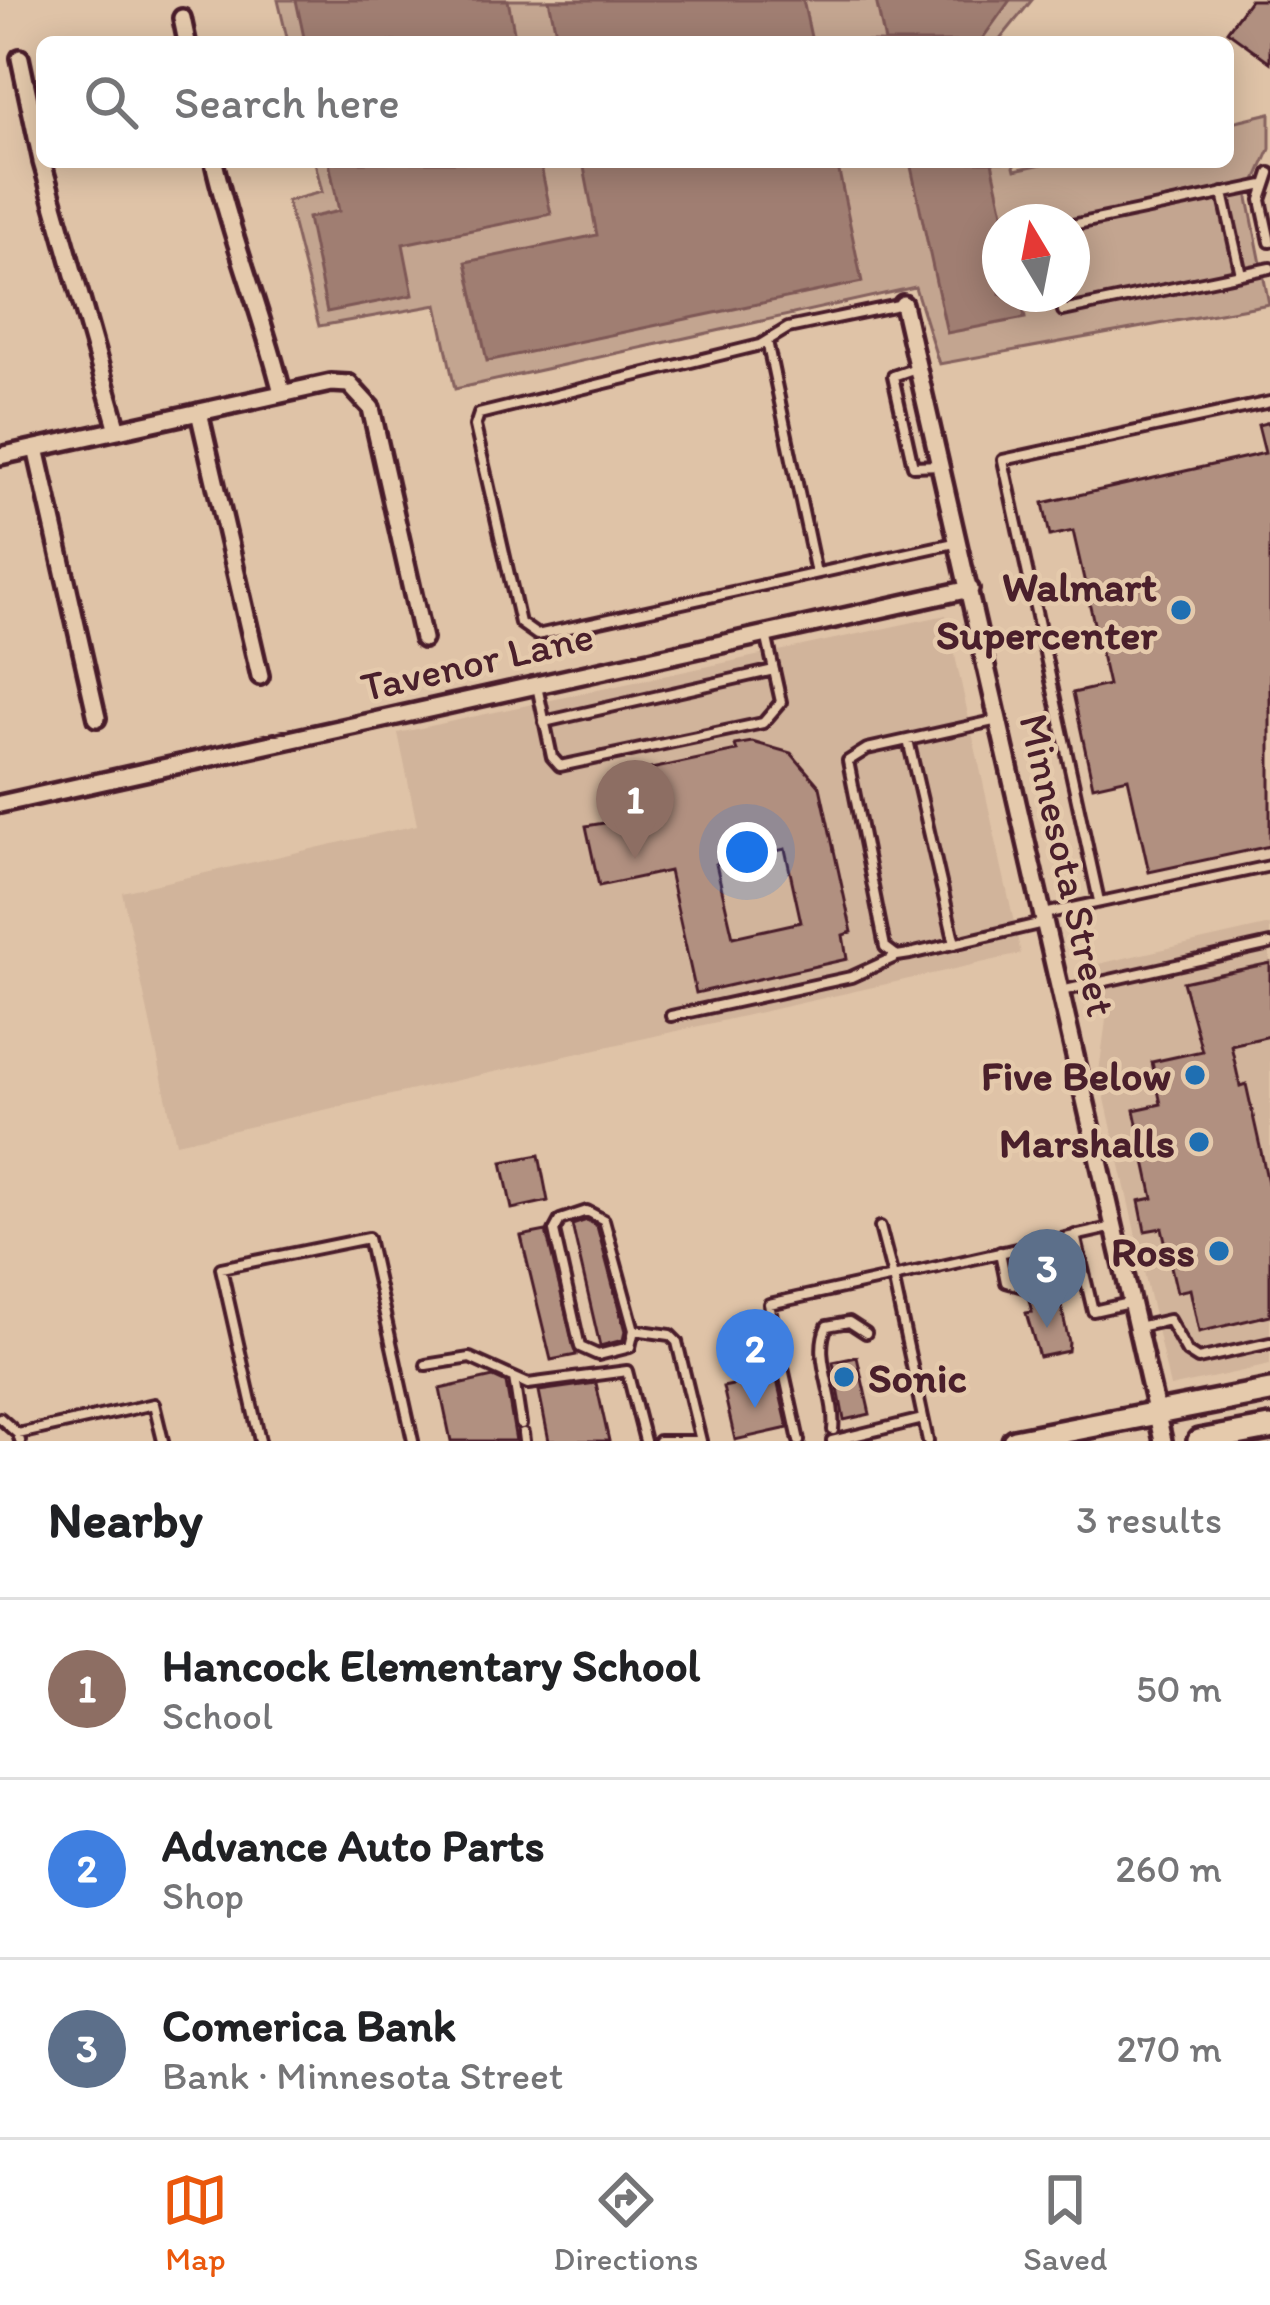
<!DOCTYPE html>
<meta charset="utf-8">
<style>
:root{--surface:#fff;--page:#f6f6f6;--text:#202124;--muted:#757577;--line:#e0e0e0;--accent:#ea580c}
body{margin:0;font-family:Itim,sans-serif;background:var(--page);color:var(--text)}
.compass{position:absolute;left:982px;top:204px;width:108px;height:108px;border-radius:50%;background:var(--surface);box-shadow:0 6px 30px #0003;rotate:350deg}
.you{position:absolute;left:747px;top:852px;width:42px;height:42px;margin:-30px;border:9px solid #fff;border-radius:50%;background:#1a73e8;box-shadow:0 0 0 18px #1a73e833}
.badge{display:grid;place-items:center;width:78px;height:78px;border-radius:50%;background:var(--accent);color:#fff;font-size:39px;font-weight:700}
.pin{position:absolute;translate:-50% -99px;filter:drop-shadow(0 3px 6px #0008)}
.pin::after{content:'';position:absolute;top:63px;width:42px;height:36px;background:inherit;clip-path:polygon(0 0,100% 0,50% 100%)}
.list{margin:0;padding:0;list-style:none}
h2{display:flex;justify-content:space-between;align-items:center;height:156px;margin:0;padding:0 48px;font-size:51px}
h2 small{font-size:39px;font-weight:400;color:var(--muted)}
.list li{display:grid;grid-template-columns:78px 1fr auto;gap:36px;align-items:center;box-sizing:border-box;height:180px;padding:0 48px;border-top:3px solid var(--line)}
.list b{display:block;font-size:45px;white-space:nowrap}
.list p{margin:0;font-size:39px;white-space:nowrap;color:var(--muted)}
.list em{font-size:39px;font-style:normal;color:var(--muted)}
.icon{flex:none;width:66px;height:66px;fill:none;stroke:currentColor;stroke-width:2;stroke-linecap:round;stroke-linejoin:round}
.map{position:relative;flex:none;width:1270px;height:1441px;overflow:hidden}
.search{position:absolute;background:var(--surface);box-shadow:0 6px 30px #0003;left:36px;right:36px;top:36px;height:132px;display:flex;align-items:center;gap:30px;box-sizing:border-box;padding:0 42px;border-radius:18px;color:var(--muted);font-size:45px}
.sheet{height:696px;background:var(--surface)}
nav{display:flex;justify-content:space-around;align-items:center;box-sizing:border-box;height:168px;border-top:3px solid var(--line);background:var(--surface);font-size:33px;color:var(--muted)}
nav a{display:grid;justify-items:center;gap:6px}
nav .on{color:var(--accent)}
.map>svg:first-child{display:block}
.built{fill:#d1b49b}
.green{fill:#c3a590;stroke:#86625e;stroke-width:3;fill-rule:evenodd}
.water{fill:#a07e72;stroke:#7e5856;stroke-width:3}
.building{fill:#b19080;stroke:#4a1f2b;stroke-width:3;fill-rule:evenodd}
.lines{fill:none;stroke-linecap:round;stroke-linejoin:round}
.lane-casing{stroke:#4a1f2b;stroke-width:16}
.street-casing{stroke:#4a1f2b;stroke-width:24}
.secondary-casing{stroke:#4a1f2b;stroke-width:30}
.lane{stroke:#e5caac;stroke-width:8}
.street{stroke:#e5caac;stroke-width:15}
.secondary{stroke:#e5caac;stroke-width:21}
.poi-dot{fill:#1f6fb2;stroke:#e5caac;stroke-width:4.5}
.labels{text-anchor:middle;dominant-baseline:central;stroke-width:9;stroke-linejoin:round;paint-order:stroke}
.poi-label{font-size:42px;font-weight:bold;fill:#4a1f2b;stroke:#e5caac;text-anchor:end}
.street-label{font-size:42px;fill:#4a1f2b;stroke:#e5caac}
</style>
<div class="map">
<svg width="1270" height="1441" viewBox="0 0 1270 1441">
<rect width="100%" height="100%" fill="#dfc3a7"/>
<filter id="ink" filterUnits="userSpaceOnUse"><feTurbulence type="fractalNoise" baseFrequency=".00833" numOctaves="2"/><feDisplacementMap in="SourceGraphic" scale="24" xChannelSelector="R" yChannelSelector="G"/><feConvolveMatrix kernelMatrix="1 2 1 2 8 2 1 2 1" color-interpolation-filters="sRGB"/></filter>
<g filter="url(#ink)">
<path class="built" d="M946 615 1021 954 176 1143 122 892 417 825 398 733Z
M1270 925V1365L1170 1387 1099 1072 1106 1020 1094 965Z"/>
<path class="green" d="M278 0H1032L998 42H288Z
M1270 113V149L1248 198 1269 304 939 364 915 287 455 389 437 305 319 326 287 201 322 192 315 162H1013L1015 170 1051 162H1228V123ZM1000 222H1072V294H1000Z"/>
<path class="water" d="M296 0H508L516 42H305Z
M549 0H803L812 42H558Z
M876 0H1010L980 42H885Z
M329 162H540L551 214 403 244 413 295 327 312 308 218 339 211Z
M583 162H837L862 282 487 361 466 262 597 235Z
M910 162H992L1005 222H1000V294H1020L1025 318 947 333Z"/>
<path class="building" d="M1250 0H1270V62L1227 31Z
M1270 422V846L1149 872 1128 778 1093 786 1073 693 1108 685 1073 531 1050 536 1043 503 1265 453 1258 425Z
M752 742 791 753 820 787 852 932 843 935 847 959 696 993 669 871 599 886 586 826 628 819 618 776 737 751 735 745ZM785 849 801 922 733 937 716 864Z
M1270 963V1036L1231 1045 1240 1086 1246 1084 1270 1192V1315L1199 1332 1190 1289 1177 1292 1162 1228 1145 1231 1139 1201 1153 1198 1134 1110 1161 1104 1152 1062 1202 1051 1183 982Z
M539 1155 548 1201 512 1209 502 1162Z
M587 1220 597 1226 625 1331 623 1340 600 1346 572 1225Z
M546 1231 576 1355 551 1360 521 1236Z
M1042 1270 1037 1287 1047 1292 1050 1308 1061 1306 1069 1342 1068 1351 1039 1357 1026 1313 1032 1312 1028 1296 1035 1287 1024 1275Z
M857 1357 870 1414 844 1420 833 1362Z
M776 1376 788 1428 735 1440 723 1387Z
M493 1377 506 1383 516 1441H451L440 1389Z
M596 1383 609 1441H549L539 1391Z"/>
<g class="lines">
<g class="lane-casing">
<path id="lane" d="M1270 173 1261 200 1270 242
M1223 193 1241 274
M1072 225 1264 185
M1060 294 1063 311 1270 268
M903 304 788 328 760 345 479 414 475 426 520 623 537 635 959 542
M767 341 816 573
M916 368 893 376 913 466 941 465
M537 686 552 757 560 766 763 723 781 702 766 634
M998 720 867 749 848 761 885 947 897 956 910 954 1043 923
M544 722 774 670
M908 740 955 944
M1099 901 1003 460 1270 402
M1044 914 1270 866
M1061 991 1270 944
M671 1016 851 977 895 957
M587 1211 604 1220 634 1330 630 1347 598 1355 580 1347 554 1231 560 1220Z
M1075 1235 1093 1311 1129 1303
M1000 1252 1006 1282 1027 1288
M1045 1284 1084 1276
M1138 1327 1169 1320 1187 1352 1198 1359 1270 1343
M634 1330 670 1335 677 1342 701 1441
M426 1365 470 1358 528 1384 627 1371 645 1441
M514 1378 521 1424
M0 1418 18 1434
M833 1430C837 1396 812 1357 827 1326L849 1322 866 1333
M523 1433 524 1441
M20 1441 18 1434 154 1404 163 1441
M260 1441 221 1268 368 1238 413 1441
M659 1441H701
M799 1441 769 1304 893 1277 880 1227
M832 1441 923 1419
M928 1441 893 1277 1114 1227"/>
</g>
<g class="street-casing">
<path id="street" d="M182 18 187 42
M20 58 42 161
M42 162 118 430
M214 162C232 241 263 315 282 393
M903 304 1163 1441
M199 412 260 676
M36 448 97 718
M0 456 331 383 349 384 371 408 423 639
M0 804 970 589"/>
</g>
<g class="secondary-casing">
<path id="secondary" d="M1014 1441 1270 1391
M1199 1441 1270 1428"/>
</g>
<use href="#lane" class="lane"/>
<use href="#street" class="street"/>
<use href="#secondary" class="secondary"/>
</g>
</g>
<g class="poi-dot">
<circle cx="1181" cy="610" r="12"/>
<circle cx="1195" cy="1075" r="12"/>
<circle cx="1199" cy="1142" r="12"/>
<circle cx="1219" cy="1251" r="12"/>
<circle cx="844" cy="1377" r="12"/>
</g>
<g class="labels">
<g class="poi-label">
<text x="1157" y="586">Walmart<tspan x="1157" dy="48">Supercenter</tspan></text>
<text x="1171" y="1075">Five Below</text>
<text x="1175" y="1142">Marshalls</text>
<text x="1195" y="1251">Ross</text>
<text x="868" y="1377" text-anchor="start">Sonic</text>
</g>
<g class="street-label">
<text transform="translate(477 661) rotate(-13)">Tavenor Lane</text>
<text transform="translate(1068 865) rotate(77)">Minnesota Street</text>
</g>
</g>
</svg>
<svg class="compass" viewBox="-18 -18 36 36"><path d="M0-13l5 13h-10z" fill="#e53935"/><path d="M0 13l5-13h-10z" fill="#757577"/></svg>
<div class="you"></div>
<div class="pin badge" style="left:635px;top:859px;background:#8d6e63">1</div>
<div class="pin badge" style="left:755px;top:1408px;background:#3f7fe0">2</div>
<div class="pin badge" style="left:1047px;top:1328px;background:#5c6f8a">3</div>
<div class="search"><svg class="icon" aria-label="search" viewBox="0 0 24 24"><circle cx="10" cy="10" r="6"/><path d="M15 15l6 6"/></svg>Search here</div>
</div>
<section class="sheet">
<h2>Nearby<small>3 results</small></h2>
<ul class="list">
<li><span class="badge" style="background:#8d6e63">1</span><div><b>Hancock Elementary School</b><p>School</p></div><em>50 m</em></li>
<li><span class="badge" style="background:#3f7fe0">2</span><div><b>Advance Auto Parts</b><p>Shop</p></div><em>260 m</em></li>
<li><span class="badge" style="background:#5c6f8a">3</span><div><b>Comerica Bank</b><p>Bank · Minnesota Street</p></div><em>270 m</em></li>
</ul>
</section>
<nav>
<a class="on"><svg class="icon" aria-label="map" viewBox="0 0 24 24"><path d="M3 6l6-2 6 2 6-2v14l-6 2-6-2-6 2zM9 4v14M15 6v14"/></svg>Map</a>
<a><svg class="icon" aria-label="directions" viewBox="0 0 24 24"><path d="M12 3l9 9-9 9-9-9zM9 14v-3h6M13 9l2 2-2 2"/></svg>Directions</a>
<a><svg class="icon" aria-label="saved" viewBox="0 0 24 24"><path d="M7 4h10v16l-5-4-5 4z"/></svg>Saved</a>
</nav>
